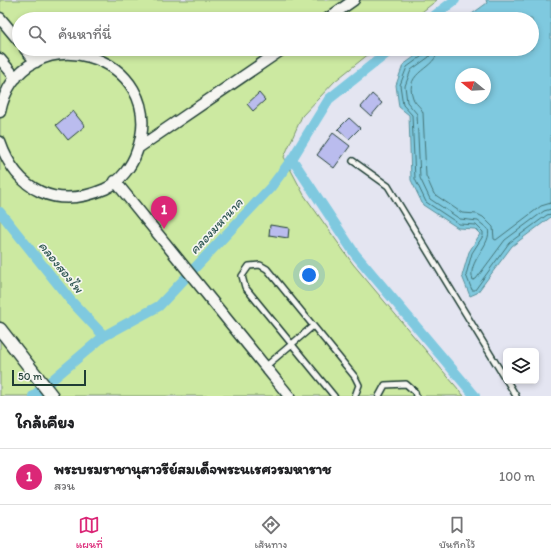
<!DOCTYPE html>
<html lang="th">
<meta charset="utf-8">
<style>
:root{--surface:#fff;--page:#f2f2f2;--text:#202124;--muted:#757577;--line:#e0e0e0;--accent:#db2777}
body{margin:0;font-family:Itim,"Playpen Sans Thai",sans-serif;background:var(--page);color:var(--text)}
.controls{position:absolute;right:12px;bottom:12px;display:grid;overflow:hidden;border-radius:6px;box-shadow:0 2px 6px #0003}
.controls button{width:36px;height:36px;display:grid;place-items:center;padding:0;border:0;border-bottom:1px solid var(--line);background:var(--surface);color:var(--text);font:20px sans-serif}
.compass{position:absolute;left:455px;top:68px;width:36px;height:36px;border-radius:50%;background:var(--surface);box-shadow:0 2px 6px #0003;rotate:288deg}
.scale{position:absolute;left:12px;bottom:10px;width:74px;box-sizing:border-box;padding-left:4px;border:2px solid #1f3d34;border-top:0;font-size:11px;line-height:14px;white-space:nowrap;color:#1f3d34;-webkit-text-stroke:3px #f6f6f2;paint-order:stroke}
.you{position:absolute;left:309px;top:275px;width:14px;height:14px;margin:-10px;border:3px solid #fff;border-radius:50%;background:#1a73e8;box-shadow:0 0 0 6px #1a73e833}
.badge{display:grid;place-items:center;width:26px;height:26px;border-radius:50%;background:var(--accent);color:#fff;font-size:13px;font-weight:700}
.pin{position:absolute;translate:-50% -33px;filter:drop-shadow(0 1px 2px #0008)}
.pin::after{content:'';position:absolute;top:21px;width:14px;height:12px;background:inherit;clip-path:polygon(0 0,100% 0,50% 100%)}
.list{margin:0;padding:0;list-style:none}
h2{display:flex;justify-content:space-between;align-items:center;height:52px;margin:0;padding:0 16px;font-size:17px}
h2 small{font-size:13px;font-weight:400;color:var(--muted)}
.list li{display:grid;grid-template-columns:26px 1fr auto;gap:12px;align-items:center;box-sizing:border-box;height:56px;padding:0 16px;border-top:1px solid var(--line)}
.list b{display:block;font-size:15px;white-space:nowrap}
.list p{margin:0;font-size:13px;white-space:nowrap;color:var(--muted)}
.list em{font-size:13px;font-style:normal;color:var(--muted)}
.icon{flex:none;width:22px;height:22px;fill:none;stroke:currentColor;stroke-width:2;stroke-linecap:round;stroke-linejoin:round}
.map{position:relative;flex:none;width:551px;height:396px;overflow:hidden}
.search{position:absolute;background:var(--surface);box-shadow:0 2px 6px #0003;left:12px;right:12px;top:12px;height:44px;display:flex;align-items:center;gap:10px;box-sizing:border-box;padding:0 14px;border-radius:22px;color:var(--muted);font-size:15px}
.sheet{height:108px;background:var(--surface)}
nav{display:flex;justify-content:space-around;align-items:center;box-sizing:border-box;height:56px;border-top:1px solid var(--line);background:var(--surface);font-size:11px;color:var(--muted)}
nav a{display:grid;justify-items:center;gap:2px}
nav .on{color:var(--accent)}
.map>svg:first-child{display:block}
.green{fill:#cce9a1;stroke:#76936a}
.water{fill:#7fc9df;stroke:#59919b;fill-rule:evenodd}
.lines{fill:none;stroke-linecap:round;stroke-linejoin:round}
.shore{stroke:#457578;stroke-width:1}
.canal{stroke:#7fc9df;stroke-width:10}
.building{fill:#babcee;stroke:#1f3d34}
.service-casing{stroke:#1f3d34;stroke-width:8}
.minor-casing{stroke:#1f3d34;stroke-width:13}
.tertiary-casing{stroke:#1f3d34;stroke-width:15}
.service{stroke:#f6f6f2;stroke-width:5}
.minor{stroke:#f6f6f2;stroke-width:10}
.tertiary{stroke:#f6f6f2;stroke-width:12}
.labels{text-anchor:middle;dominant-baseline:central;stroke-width:3.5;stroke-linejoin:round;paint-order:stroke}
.water-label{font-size:13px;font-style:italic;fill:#325956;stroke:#f6f6f2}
</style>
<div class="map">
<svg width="551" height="396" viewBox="0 0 551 396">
<rect width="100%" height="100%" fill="#e4e5f1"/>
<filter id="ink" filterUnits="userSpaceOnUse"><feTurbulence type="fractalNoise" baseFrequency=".025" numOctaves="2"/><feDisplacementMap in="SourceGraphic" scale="8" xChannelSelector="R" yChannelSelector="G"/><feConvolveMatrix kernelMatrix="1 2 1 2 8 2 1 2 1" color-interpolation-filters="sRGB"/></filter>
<g filter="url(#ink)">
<path class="green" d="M0 0H437L413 19H19V49H375L335 81 302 116 284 157 304 195 353 264 464 396H0Z"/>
<path class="water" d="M486 0H551V217L512 246 477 293 470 296 462 276 469 252 480 234 475 229 458 228 423 205 411 180 409 115 399 107 396 85 403 65 425 49H532V19H465L487 3ZM461 74H485V98H461Z"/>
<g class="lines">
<path class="shore" d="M426 49 425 54 407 67 400 85 403 105 412 115 415 179 426 202 459 224 476 225 483 232V236L472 253 466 275 472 290H475L509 243 547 215 551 214
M432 49 429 57 411 70 405 86 407 102 417 114 420 178 430 199 460 219 478 221 488 229C493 244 466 262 473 280L476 279 505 240 544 211 551 209
M438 49C437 70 403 70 413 98 415 104 421 106 423 113L426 176 434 194 462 213 477 214 483 217 493 227 494 239 496 240 541 206 551 203"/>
<path class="canal" d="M430 19 455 0
M292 159 355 254 475 396
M0 212 72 302 104 336
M33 396 104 336 159 306 271 187 292 159 329 99 392 49"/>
</g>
<path class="building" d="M259 93 265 100 253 111 247 104Z
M372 94 382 103 371 116 361 107Z
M73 111 85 126 68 140 56 125Z
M349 118 360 128 349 139 338 129Z
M333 133 350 146 334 168 317 155Z
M270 225 289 228 288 238 269 235Z"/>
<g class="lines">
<g class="service-casing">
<path id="service" d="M353 161 388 186 506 380
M265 367 313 326
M507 381 516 396
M334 396 245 287 242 276 249 266 260 265 267 269 355 377 359 385 355 396
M379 396 385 385 406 384 415 392 416 396"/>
</g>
<g class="minor-casing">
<path id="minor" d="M0 18 19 41
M327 19 354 0
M25 49 36 62
M0 59 16 78
M0 112C21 11 172 53 137 151 132 166 120 182 105 189 56 210 17 191 0 142
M138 148 283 49
M115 181 289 396"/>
</g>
<g class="tertiary-casing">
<path id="tertiary" d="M0 329 52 396"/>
</g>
<use href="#service" class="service"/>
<use href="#minor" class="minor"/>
<use href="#tertiary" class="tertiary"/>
</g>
</g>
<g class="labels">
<g class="water-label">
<text transform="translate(216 226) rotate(-47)">คลองมหานาค</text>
<text transform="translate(61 267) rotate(51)">คลองสองไพ</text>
</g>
</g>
</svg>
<div class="controls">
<button><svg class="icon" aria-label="layers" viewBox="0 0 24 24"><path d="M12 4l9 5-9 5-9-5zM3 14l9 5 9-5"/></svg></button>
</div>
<svg class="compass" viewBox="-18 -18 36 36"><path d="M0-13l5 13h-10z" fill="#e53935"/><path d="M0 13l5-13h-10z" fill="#757577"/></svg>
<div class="scale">50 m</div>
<div class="you"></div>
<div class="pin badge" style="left:164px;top:229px">1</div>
<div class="search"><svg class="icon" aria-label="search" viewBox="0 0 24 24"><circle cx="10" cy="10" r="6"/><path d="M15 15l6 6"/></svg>ค้นหาที่นี่</div>
</div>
<section class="sheet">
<h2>ใกล้เคียง<small></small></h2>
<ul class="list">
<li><span class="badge">1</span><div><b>พระบรมราชานุสาวรีย์สมเด็จพระนเรศวรมหาราช</b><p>สวน</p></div><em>100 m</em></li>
</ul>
</section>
<nav>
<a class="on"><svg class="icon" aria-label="map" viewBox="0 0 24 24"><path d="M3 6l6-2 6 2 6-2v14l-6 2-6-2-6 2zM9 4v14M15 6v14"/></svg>แผนที่</a>
<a><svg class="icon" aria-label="directions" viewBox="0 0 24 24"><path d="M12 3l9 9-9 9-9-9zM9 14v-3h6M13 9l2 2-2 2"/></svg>เส้นทาง</a>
<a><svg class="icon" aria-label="saved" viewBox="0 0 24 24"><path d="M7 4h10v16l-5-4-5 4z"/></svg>บันทึกไว้</a>
</nav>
